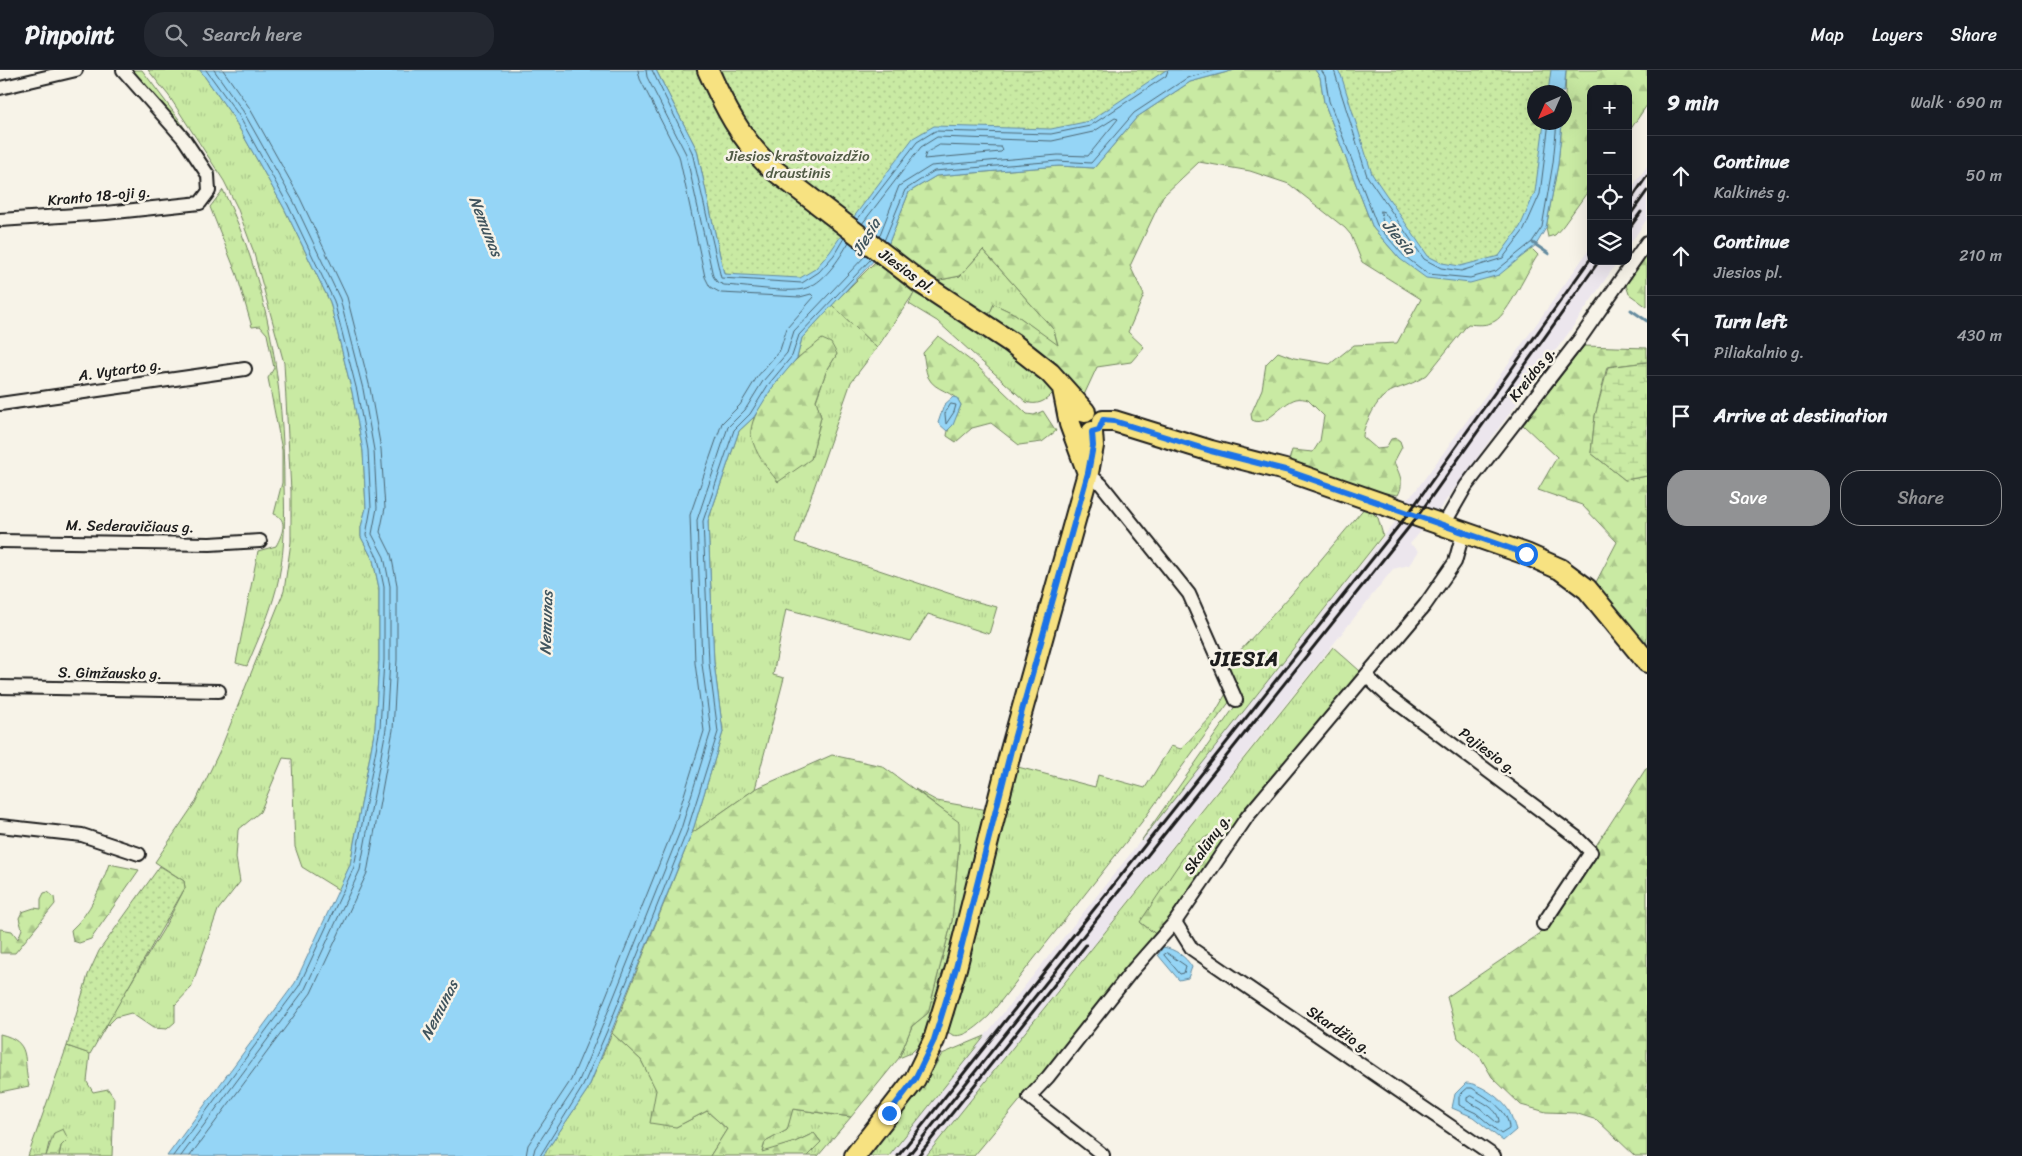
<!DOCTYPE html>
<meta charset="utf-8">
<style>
:root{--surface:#171b24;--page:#242831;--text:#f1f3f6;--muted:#9ea1a6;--line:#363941;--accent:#919294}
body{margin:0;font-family:Sriracha,sans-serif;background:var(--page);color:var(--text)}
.controls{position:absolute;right:15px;top:15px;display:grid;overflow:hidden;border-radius:10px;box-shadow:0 5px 20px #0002}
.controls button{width:45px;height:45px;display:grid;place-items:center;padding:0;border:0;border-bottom:1px solid var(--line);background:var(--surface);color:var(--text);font:25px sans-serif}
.compass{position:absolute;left:1527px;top:15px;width:45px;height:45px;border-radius:50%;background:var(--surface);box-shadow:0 5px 20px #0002;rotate:225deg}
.stop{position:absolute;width:15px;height:15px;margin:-11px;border:4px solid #1a73e8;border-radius:50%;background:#fff}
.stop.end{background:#1a73e8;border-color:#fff;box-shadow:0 1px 5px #0008}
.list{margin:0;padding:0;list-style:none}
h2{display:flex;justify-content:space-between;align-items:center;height:65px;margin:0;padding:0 20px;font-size:21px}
h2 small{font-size:16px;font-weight:400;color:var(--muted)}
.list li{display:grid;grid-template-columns:32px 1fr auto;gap:15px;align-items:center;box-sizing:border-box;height:80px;padding:0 20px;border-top:1px solid var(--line)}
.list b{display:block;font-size:19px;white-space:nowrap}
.list p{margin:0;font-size:16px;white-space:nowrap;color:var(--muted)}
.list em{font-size:16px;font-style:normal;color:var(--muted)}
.actions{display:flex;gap:10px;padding:15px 20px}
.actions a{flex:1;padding:11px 0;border:1px solid var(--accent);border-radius:20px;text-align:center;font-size:18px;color:var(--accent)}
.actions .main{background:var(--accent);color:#fff}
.icon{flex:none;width:28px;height:28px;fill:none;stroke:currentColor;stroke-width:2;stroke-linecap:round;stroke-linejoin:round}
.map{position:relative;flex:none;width:1647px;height:1086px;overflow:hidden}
header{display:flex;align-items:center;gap:30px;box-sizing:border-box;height:70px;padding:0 25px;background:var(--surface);border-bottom:1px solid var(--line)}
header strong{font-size:24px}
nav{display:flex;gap:28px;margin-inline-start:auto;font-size:18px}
.search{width:350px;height:45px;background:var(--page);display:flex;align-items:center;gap:12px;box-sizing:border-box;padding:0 18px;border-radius:20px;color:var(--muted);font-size:19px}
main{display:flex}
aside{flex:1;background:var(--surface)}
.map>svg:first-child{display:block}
.built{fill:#ece6ed}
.grass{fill:url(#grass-tufts);stroke:#728360}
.forest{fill:url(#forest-firs);stroke:#728360}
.wetland{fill:url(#wetland-marsh);stroke:#728360}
.park{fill:url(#park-dots);stroke:#728360}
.water{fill:#95d5f6;stroke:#658b9f}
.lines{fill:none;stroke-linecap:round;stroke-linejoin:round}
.shore{stroke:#4c6673;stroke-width:1}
.stream{stroke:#658b9f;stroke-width:3}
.minor-casing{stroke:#1c1c1c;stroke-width:16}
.primary-casing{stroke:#1c1c1c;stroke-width:24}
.minor{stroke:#f7f3e8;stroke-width:12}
.primary{stroke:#f7e281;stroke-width:20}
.rail{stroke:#1c1c1c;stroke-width:3}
.route{stroke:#1a73e8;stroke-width:6}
.labels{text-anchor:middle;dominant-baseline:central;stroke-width:5;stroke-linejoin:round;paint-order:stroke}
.park-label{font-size:15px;fill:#505a44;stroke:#f7f3e8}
.street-label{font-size:15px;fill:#1c1c1c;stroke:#f7f3e8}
.water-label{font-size:16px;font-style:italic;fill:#40545d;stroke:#f7f3e8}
.district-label{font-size:20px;font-weight:bold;letter-spacing:1px;fill:#1c1c1c;stroke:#f7f3e8}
</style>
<header>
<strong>Pinpoint</strong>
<div class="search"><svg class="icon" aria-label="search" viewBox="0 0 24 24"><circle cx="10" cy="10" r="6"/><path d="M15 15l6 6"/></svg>Search here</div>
<nav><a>Map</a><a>Layers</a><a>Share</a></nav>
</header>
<main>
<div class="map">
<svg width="1647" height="1086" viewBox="0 0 1647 1086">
<defs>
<pattern id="grass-tufts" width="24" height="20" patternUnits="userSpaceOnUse" patternTransform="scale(1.25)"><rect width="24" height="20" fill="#c9eaa3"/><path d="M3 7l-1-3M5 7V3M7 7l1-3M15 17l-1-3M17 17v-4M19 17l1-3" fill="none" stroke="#acc88c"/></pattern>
<pattern id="forest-firs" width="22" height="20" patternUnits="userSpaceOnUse" patternTransform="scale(1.25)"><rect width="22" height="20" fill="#c9eaa3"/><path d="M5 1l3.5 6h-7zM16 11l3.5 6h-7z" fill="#acc88c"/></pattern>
<pattern id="wetland-marsh" width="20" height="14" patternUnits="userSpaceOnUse" patternTransform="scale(1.25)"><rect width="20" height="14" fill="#c9eaa3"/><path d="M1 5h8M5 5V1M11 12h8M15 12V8" fill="none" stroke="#acc88c"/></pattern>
<pattern id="park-dots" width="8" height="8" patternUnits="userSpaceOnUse" patternTransform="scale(1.25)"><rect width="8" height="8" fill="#c9eaa3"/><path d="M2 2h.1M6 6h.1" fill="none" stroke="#acc88c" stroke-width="1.8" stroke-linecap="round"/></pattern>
</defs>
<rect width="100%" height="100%" fill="#f7f3e8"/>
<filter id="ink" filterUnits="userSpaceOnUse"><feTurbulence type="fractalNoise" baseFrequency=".02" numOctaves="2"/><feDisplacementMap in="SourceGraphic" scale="10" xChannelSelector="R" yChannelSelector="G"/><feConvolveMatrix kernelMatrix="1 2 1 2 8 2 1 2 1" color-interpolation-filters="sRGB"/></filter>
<g filter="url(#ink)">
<path class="built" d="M1647 96V149L1628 177V123Z
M1591 177V191H1618L1570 261 1436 444 1407 436 1406 429 1414 423 1493 315Z
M1399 447 1424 458 1410 474 1419 481 1409 495 1393 499 926 1086H889Z"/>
<path class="grass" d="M131 0H142L178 48 205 90Z
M148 0H200L233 47 284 138 330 232 352 322 363 381 366 438 361 457V467L373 490 379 518V590L375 658 350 795 339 820 302 797 295 777 292 689 283 688 260 742 238 760 236 788 240 812 218 840 191 918 175 935V952L167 959 153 958 131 943 116 947 101 962 163 860 185 818 184 811 155 792 195 733 221 678 284 521 291 472V421L284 293 253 180 237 137 224 111 169 26Z
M223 120C268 212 284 316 284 416 285 447 285 477 279 507 273 538 259 567 247 596L236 593 258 481 276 476C282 465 289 449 274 444L282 413V380L268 308 274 298 267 264 260 256 252 257 237 205 210 137Z
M983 180 1054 260 1058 276 1015 244 994 234 989 245 935 211 960 206Z
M914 223 959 247 1015 283 1052 316 1053 323C1046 331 1037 336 1026 332L937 251 909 234Z
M832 235 877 278 851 312 795 472 966 529 997 537 989 564 928 544 911 571 786 539 773 605 784 608 755 719 692 763 723 662 714 593 708 451 739 361 754 347 751 364 811 389 821 347 816 331 826 302 837 284 822 270 797 288 802 268Z
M1366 436 1378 448 1383 465 1141 771 1238 632 1226 596 1291 525Z
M1333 577 1360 601 1237 749 1223 770 1208 766 1141 853 1157 865 974 1086H926Z
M1228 620 1230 631 1141 753 989 946C978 956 957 977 945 958L1014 696 1095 717 1098 705 1145 718 1171 676 1181 679 1215 643Z
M915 719 937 731 988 740 927 968 911 983 899 988 912 956 928 943 952 851 959 774 958 752Z
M612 963 641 990 676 1057 707 1041 727 1059 710 1086H543L588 1019Z
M985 966 889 1086H867L923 1016 942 984Z
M67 976 90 984 87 1012 93 1022 108 1019 114 1028 112 1086H59L61 1076 49 1073 46 1086H28Z
M792 1039 851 1047 818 1086H807L821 1072 814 1063 795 1072 762 1083 765 1072 787 1060Z"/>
<path class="forest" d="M1235 0H1315L1320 7 1324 32 1373 158 1400 189 1522 186 1532 179 1538 185C1528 199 1508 244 1495 251 1487 256 1477 255 1468 254L1427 305C1398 324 1386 312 1369 348 1366 354 1363 360 1363 367L1377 379 1386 378 1391 369 1396 368 1400 371 1402 377 1394 392C1399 403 1405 413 1398 425L1373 421 1287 397 1292 380 1313 382 1320 371 1324 346 1308 330C1305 329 1300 328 1296 329 1281 333 1267 358 1252 350L1251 344 1262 319 1266 294 1278 282 1294 288 1330 294 1354 275 1397 273 1421 229 1362 192 1351 165 1345 158 1289 114 1250 101 1199 92 1163 126 1130 196 1144 225 1128 262 1144 277 1131 292 1097 297 1084 325 1029 275 989 245 994 234 1015 244 1058 275 1054 260 983 180 960 206 935 211 888 175 909 122 936 106 1059 96 1094 98 1137 47 1190 12Z
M1566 0H1647V35L1628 63V19H1591V117L1563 156 1555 165 1548 167 1546 158 1558 94 1562 53 1564 52Z
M1647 183V237L1629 224 1626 215Z
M875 192 914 223 877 278 832 235Z
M938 266 975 294 1027 344 1034 345 1043 341 1056 361 1042 372 1019 375 991 353 972 358 956 372 947 366C947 358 958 345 961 335 954 320 935 322 928 307 925 300 925 291 923 283Z
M822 269 831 273 837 284 826 302 816 330 821 347 811 389 778 412C767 398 755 384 751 365 748 345 783 302 798 288 805 281 814 276 822 269Z
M1584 276 1647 278V292L1607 297 1595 346 1591 383 1625 410 1647 406V584L1593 518 1617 472 1582 435 1538 420 1557 387 1523 355Z
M832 685 882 696 959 752V774L952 851 928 943 912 956 899 988 851 1047 793 1039 787 1060 765 1072 762 1082 795 1072 814 1063 821 1072 807 1086H710L727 1059 707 1041 676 1057 650 1053 656 1020 641 990 612 963 692 763 755 719Z
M1647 697V1086H1635L1597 1050 1575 1043 1546 1042 1521 1035 1492 1007 1481 988 1458 968 1447 927 1538 865Z
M1208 766 1223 770 1157 865 1140 852 1191 776Z
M109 794 139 800 91 869 79 873 73 871 71 860C91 842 100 819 109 794Z
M48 822 54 827 55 834 15 883H0V859L12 861 18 869 22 859 19 848 22 842 34 838 41 839V829L44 823Z
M0 964C33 972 22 989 29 1016L0 1022Z
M63 1059 68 1069 61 1076 59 1086H46L54 1063Z"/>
<path class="wetland" d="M1647 292V406L1625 410 1591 383 1595 346 1608 297Z"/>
<path class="park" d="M656 0H1181L1107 56 935 82 828 215 724 204 697 80Z
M1329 0H1559L1558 22H1534V52L1555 53 1541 143 1500 192 1437 201 1387 159Z
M160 796 184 811 185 818 90 984 67 976 88 905 99 881Z"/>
<path class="water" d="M200 0H656L697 80 724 204 800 208 815 199 830 182 853 148 913 68 934 56 1051 59 1090 51 1166 0H1235L1190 12 1137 47 1094 98 1059 96 936 106 909 122 888 175 802 268 797 288 772 318 754 347 739 361 708 451 714 593 723 662 692 763 588 1019 543 1086H167L295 913 350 795 375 658 379 590V518L373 490 361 467V457L366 438 363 381 352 322 330 232 284 138 233 47Z
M1315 0H1337L1341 5 1372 104 1428 186 1442 193 1460 196 1499 186 1520 157 1535 122 1544 53H1562L1558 94 1546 158 1536 175 1499 205 1470 213 1426 208 1400 189 1373 158 1324 32 1320 7Z
M1551 0H1566L1564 22H1548Z
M953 327 957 328 961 335 953 355 947 361 938 353 944 335Z
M1163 877C1175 879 1186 887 1192 897L1188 908 1179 910 1158 885Z
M1466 1013C1480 1013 1502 1029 1509 1041 1512 1047 1514 1054 1516 1060L1503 1071 1473 1047 1452 1038 1455 1024Z"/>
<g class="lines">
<path class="shore" d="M646 0 647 7 686 84 713 206 717 212 724 215C742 216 789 223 803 219 824 214 839 189 849 172
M652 0 692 82 721 208 802 213 819 202 834 185 844 168
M1321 0 1325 6 1329 31 1377 155 1403 185 1428 204 1470 208 1496 201 1532 172 1542 157 1553 93 1557 52
M1334 0 1367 106 1424 189 1441 198 1461 201 1503 188 1524 160 1540 124 1549 52
M940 75 1001 77 1003 80 1001 82 924 89 926 83Z
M1381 141 1384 142 1398 162V166L1395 165 1383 152Z
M857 150 917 72 935 61 1051 64 1090 56 1166 6 1168 0
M862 154 921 77 937 67 1052 71 1093 62 1115 48 1118 49 1088 86 1058 85 931 96 899 116 879 167
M884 171 905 120 934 101 1058 91 1091 93 1134 43 1187 8 1216 0
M951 334 956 335 954 342 946 354 945 344Z
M1167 883 1186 896 1184 903 1180 904 1164 885Z
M1468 1018H1472C1487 1028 1509 1039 1509 1059L1501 1064 1476 1043 1459 1035V1026Z
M1472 1026C1482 1032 1499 1039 1499 1052H1496L1480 1038 1467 1031V1028Z
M173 1086 299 916 354 797 380 658 384 590V517L378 489 366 465 371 438 368 380 357 321 334 231 288 135 238 44 206 0
M181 1086 305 919 360 800 386 659 390 590V516L384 487 372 464 377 438 374 380 363 319 340 229 294 132 243 41 214 0
M190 1086 311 923 367 803 393 660 397 590V515L391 484 380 462 385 438 381 379 370 318 347 227 300 128 249 37 223 0
M526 1086 528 1075 571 1010 594 956 674 757 704 661 695 593 690 445 722 353 740 335 757 307 780 280 787 258 814 227 811 224 800 227 721 223 710 217 705 207 679 86 640 9 638 0
M533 1086 535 1078 578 1013 601 959 681 759 711 661 702 594 697 450 728 357 745 340 763 311 787 283 794 261 866 185
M540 1086 583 1016 607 961 687 761 718 662 709 593 703 451 734 360 750 344 768 315 792 286 799 265 871 189"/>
<path class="stream" d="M1533 173 1549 184
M1631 240 1647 251"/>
<g class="minor-casing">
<path id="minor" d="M0 18 76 0
M0 150 106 143 200 133 209 121 208 105 184 69 123 0
M0 334 245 299
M1088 403 1101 414 1189 524 1236 630
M1443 456 1466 416 1579 270 1647 172
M0 471 210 474 260 471
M1366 606 1388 626 1576 767 1591 782 1543 854
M0 617 219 621
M0 756 82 765 139 784
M1175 852 1192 879 1494 1086
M1103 1085 1029 1027 1048 1007 1131 902 1175 852 1247 747 1425 535 1455 492 1463 463"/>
</g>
<g class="primary-casing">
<path id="primary" d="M708 0C724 36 741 69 770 97L921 213 1012 273 1050 303 1085 342
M1063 319 1070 354 1088 403
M1103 351H1114L1211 381 1285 400 1526 484 1560 499 1587 519 1647 592
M855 1086 915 1009 934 970 956 898 1011 680 1088 403 1093 376 1092 362"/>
</g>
<use href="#minor" class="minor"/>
<use href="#primary" class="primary"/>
<path class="rail" d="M1628 134 1647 106
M1628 148 1647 121
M1628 160 1641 142
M898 1086 1408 444 1591 188
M908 1086 1417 447 1599 191
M918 1086 1086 875"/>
</g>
</g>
<g class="lines" filter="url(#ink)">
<path class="route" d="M889 1043 915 1009 934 970 956 898 1011 680 1088 403 1093 376 1092 362 1099 360 1103 350 1114 351 1211 381 1285 400 1526 484"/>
</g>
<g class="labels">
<g class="park-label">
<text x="798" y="86">Jiesios kraštovaizdžio<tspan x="798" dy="17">draustinis</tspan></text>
</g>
<g class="street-label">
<text transform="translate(99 126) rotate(-5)">Kranto 18-oji g.</text>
<text transform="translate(907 201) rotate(36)">Jiesios pl.</text>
<text transform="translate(120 300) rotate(-8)">A. Vytarto g.</text>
<text transform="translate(1532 304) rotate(-52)">Kreidos g.</text>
<text transform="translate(130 456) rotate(1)">M. Sederavičiaus g.</text>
<text transform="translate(110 603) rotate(1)">S. Gimžausko g.</text>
<text transform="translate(1488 681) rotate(37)">Pajiesio g.</text>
<text transform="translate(1207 774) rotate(-55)">Skalūnų g.</text>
<text transform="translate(1339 960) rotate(34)">Skardžio g.</text>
</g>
<g class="water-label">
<text transform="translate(486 156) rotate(68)">Nemunas</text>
<text transform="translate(866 167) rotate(-59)">Jiesia</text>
<text transform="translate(1399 167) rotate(49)">Jiesia</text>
<text transform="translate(546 553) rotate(-88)">Nemunas</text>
<text transform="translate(439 940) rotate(-63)">Nemunas</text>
</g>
<g class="district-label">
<text x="1245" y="589">JIESIA</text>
</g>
</g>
</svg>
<div class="controls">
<button>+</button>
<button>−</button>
<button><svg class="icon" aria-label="locate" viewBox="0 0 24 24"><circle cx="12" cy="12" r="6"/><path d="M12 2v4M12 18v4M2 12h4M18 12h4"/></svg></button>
<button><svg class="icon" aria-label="layers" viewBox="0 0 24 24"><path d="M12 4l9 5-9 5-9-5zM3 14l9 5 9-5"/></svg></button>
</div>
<svg class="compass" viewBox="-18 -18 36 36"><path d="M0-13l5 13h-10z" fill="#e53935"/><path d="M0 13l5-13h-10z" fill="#9ea1a6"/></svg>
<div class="stop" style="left:1526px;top:484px"></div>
<div class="stop end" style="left:889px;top:1043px"></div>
</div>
<aside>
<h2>9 min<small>Walk · 690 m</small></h2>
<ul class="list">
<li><svg class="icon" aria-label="ahead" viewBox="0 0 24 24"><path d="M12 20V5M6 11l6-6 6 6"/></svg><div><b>Continue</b><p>Kalkinės g.</p></div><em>50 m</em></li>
<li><svg class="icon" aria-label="ahead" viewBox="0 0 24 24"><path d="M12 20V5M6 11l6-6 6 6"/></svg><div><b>Continue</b><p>Jiesios pl.</p></div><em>210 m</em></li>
<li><svg class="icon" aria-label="left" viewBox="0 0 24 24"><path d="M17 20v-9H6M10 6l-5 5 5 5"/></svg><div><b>Turn left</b><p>Piliakalnio g.</p></div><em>430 m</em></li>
<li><svg class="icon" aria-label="arrive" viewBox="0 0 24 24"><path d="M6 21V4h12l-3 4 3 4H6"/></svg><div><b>Arrive at destination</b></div></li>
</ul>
<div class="actions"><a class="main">Save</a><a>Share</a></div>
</aside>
</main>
